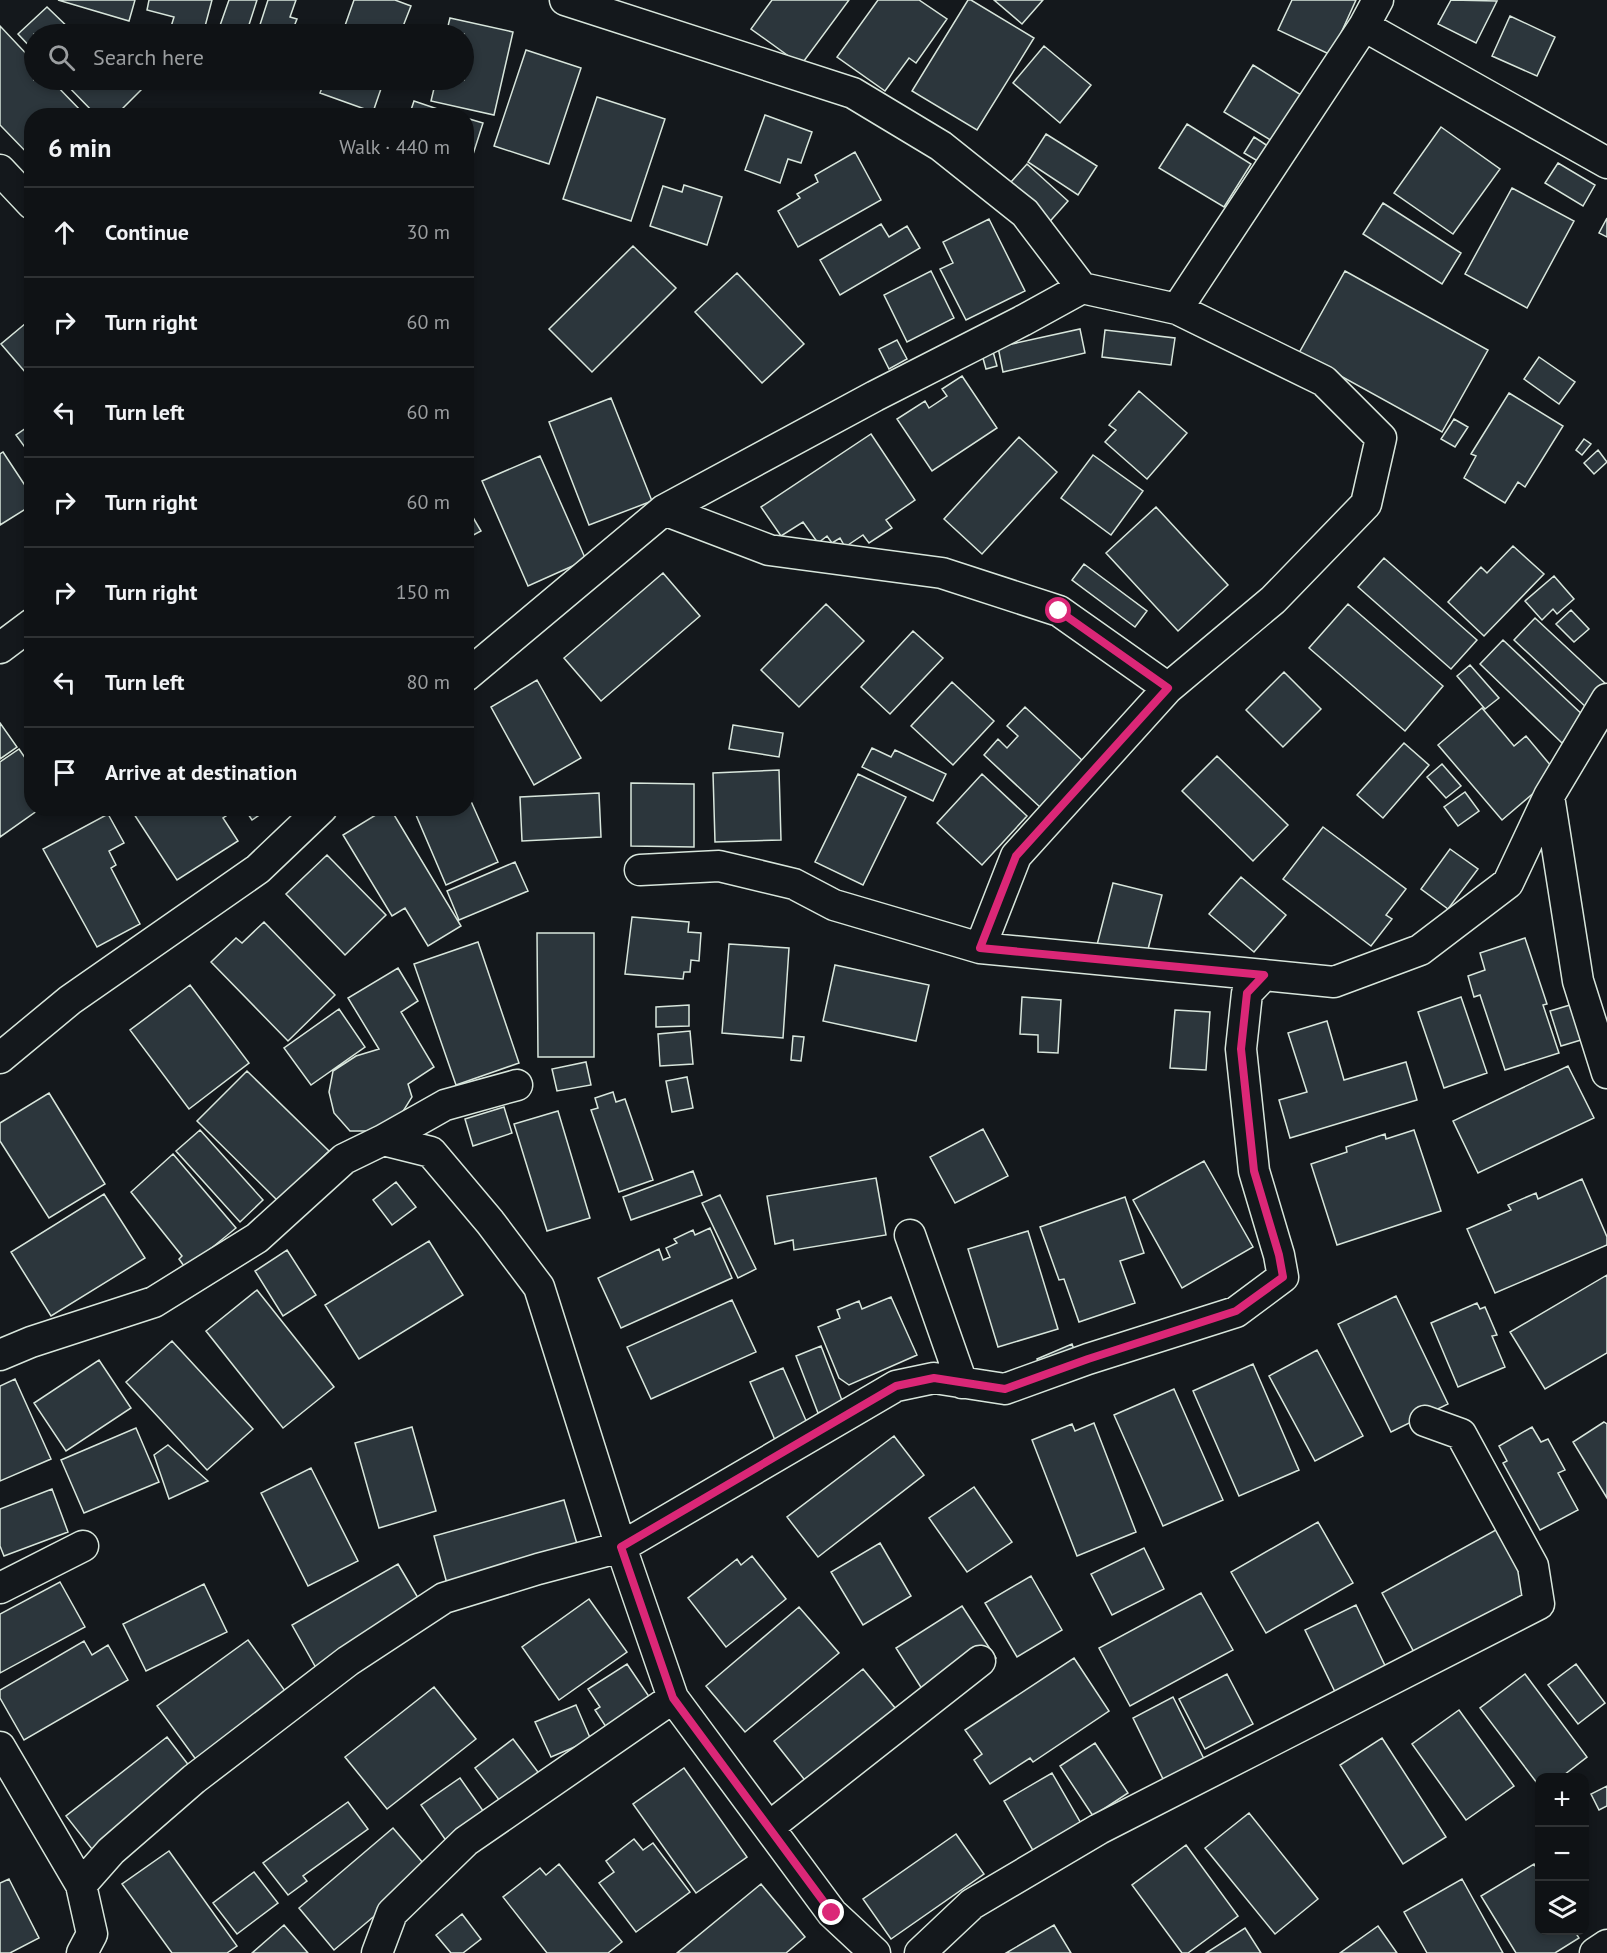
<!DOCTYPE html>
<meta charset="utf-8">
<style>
:root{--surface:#0f1215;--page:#181b1e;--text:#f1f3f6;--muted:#9b9ea0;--line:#2f3234}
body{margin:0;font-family:"PT Sans",sans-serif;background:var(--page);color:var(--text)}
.controls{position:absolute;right:18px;bottom:18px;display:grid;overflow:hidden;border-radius:12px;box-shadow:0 3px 9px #0003}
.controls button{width:54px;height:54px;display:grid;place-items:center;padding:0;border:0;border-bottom:2px solid var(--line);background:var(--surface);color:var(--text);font:30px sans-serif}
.stop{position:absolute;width:18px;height:18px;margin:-14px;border:4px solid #db2777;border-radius:50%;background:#fff}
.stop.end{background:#db2777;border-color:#fff;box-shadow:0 2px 6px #0008}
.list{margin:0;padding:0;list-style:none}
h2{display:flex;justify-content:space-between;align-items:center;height:78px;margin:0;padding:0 24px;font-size:26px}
h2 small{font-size:20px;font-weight:400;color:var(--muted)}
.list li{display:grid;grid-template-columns:39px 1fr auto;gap:18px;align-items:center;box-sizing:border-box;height:90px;padding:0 24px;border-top:2px solid var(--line)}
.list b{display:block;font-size:22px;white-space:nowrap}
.list em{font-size:20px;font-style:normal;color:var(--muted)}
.icon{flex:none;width:33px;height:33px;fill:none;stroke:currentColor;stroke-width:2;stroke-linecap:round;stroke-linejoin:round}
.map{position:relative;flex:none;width:1607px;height:1953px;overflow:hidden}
.search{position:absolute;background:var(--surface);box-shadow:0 3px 9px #0003;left:24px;top:24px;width:450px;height:66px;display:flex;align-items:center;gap:15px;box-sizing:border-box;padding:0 21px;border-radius:33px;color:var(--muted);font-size:22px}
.panel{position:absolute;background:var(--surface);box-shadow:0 3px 9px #0003;left:24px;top:108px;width:450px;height:708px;border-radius:24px}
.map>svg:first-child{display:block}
.building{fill:#2c363c;stroke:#d8e6dc;stroke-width:1.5}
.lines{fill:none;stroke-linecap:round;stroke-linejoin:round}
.minor-casing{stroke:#d8e6dc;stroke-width:33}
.minor{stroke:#14181c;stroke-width:30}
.route{stroke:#db2777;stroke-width:8}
</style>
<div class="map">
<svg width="1607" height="1953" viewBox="0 0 1607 1953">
<rect width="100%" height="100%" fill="#14181c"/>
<path class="building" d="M58 0H135L129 21Z
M149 0H212L203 34H188L170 30 174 17 147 10Z
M229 0H257L247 31 253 33V34H217Z
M268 0H296L290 17 297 19 291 34H257Z
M354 0H395L411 6 400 34H342Z
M772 0H849L801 65 751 29Z
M878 0H919L947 19 916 63 909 58 885 91 837 57Z
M968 0H971L1034 38 977 130 912 91Z
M994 0H1043L1022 24Z
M1292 0H1356L1331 55 1278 30Z
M1451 0 1497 1 1476 43 1438 24Z
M47 7 75 34H34V51L18 34Z
M1510 16 1555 37 1537 76 1492 56Z
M450 18 513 32 494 115 431 101 436 80H464V34H446Z
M0 26 34 62V80H51L85 115 32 116V158L0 125Z
M1044 46 1091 85 1060 123 1013 83Z
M526 50 581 68 549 164 494 146Z
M1253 65 1306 98 1277 144 1224 112Z
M62 80H143L147 84 115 116H97Z
M325 80H384L373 112 320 93Z
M597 97 665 119 631 221 563 199Z
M414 101 458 116H409Z
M765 115 812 132 801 163 788 159 780 183 745 170Z
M466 118 483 123 469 167 466 166Z
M1187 124 1251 164 1224 207 1159 168Z
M1441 127 1500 169 1453 234 1394 193Z
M1046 134 1097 166 1078 195 1028 162Z
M1254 137 1271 148 1261 163 1244 153Z
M855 152 881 200 798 247 778 211 800 198 797 194 818 182 815 175Z
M1558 163 1595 185 1583 206 1545 183Z
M1027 164 1068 201 1045 227 1003 191Z
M684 185 722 197 707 245 650 226 663 186 682 192Z
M1512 188 1574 221 1527 308 1465 274Z
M1383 203 1461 253 1442 284 1363 234Z
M1607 218V237L1599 233Z
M989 219 1025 291 966 320 940 269 953 263 943 242Z
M881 224 889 237 907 226 920 248 840 295 820 260Z
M633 246 676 288 592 372 549 329Z
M931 271 954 318 907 342 884 295Z
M1345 271 1488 350 1442 432 1299 353Z
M737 273 804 344 762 383 695 312Z
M32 318V380L1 344Z
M1080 329 1085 353 1003 372 998 347Z
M1105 330 1175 338 1171 365 1102 357Z
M897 340 907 359 889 369 879 349Z
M992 348 997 366 986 369 981 351Z
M1539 357 1575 382 1559 404 1524 379Z
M962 376 997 428 932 471 897 419 925 401 929 408 947 396 942 389Z
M1139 391 1187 433 1147 479 1105 442 1116 430 1109 425Z
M1509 393 1563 426 1525 487 1518 482 1505 503 1464 478 1476 456 1471 454Z
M611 398 652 501 589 525 549 422Z
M1454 419 1468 427 1455 447 1441 439Z
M32 424V457L16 435Z
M871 434 915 500 886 520 892 528 869 543 863 535 845 547 840 538 832 543 827 536 818 543 803 522 781 536 761 507Z
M1019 437 1057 472 982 554 944 519Z
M1584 439 1591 444 1582 455 1576 450Z
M1598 450 1607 462 1594 474 1584 463Z
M3 452 32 496V505L0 525V454Z
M1093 455 1143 491 1111 535 1061 498Z
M540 456 586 560 528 586 482 481Z
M1156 507 1228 585 1178 631 1106 553Z
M468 509 481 531 466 539V510Z
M466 539 472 550 466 553Z
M1513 546 1544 574 1484 636 1448 602 1481 567 1487 573Z
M1384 558 1477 640 1451 669 1358 587Z
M1084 564 1147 611 1135 627 1072 580Z
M663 573 700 616 601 701 564 658Z
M1554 576 1574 599 1557 614 1553 609 1542 620 1525 601Z
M826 604 864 641 799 707 761 670Z
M1348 604 1443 686 1405 731 1309 648Z
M1571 610 1589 629 1574 642 1556 624Z
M1535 618 1607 685 1588 709 1514 640Z
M913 631 943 658 890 714 861 687Z
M1503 640 1586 718 1562 743 1480 664Z
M1470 665 1499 698 1485 709 1457 676Z
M1284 672 1321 709 1283 747 1246 710Z
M537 680 581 758 534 785 491 707Z
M952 682 994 721 953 765 911 726Z
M1025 707 1084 762 1041 808 984 755 998 739 1007 748 1018 736 1007 726Z
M1482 708 1514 746 1526 736 1557 773 1502 820 1438 745Z
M0 723 17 747 0 759Z
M733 725 783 733 779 757 729 749Z
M1404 743 1429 765 1383 818 1357 795Z
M872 748 891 757 895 750 946 774 933 801 862 767Z
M19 749 32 768V808H41L0 837V762Z
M1217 756 1288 825 1253 861 1182 791Z
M1442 764 1461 786 1446 798 1427 777Z
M779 770 781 840 715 842 713 773Z
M858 774 906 797 863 885 815 862Z
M982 774 1027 816 982 865 937 823Z
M631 783 694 784V847L631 846Z
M466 790 498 862 446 885 413 808H466Z
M1465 792 1479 811 1458 826 1444 807Z
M599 793 601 837 522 841 520 797Z
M130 808H229L232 812 223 818 238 841 177 880Z
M244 808H270L252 820Z
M387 808H390L461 926 428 946 405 908 392 916 343 835Z
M108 814 124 843 109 851 116 865 111 868 140 924 97 947 43 849Z
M1323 827 1406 889 1386 915 1392 919 1371 946 1283 879Z
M1450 849 1478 869 1448 909 1421 889Z
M327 855 386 915 345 955 286 894Z
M515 862 528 891 459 920 447 891Z
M1241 877 1286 915 1254 952 1209 914Z
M1113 883 1162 895 1146 957 1097 945Z
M632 917 689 922 688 932 701 933 699 961 691 960 690 972H684L683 979 625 974Z
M264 922 335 995 288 1041 211 962 236 938 242 943Z
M537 933H594V1057H538Z
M1525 938 1547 1004 1543 1005 1559 1053 1505 1070 1480 995 1474 997 1468 976 1485 970 1480 953Z
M478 942 519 1063 456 1085 414 964Z
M729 944 789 948 783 1038 722 1033Z
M835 965 929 985 916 1041 823 1021Z
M398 968 418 1001 401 1012 434 1067 408 1084 412 1097 402 1113 369 1131H350L334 1113 329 1092 333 1071 356 1056 379 1049 348 998Z
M190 985 249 1063 189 1109 130 1030Z
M1022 997 1061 1000 1058 1053 1038 1052V1035L1020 1034Z
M1461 997 1487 1073 1444 1088 1418 1012Z
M689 1005V1026L656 1027V1007Z
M1570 1005 1581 1040 1561 1046 1550 1011Z
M339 1009 365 1047 311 1085 284 1048Z
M1175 1010 1210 1012 1206 1070 1170 1068Z
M1327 1021 1344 1080 1406 1062 1417 1100 1290 1138 1279 1100 1307 1092 1288 1033Z
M690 1031 693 1064 660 1066 658 1034Z
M793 1036 804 1037 801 1061 791 1060Z
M586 1062 591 1085 557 1091 552 1069Z
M1568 1066 1594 1118 1478 1173 1453 1121Z
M247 1071 329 1151 278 1201 197 1121Z
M687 1077 693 1108 672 1112 666 1081Z
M613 1092 616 1102 625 1099 653 1180 619 1192 591 1110 598 1108 595 1098Z
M49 1093 105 1184 49 1218 0 1141V1123Z
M504 1107 512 1133 473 1146 465 1119Z
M558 1111 590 1218 547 1231 514 1124Z
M983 1129 1008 1176 955 1203 930 1157Z
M200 1130 263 1200 240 1222 176 1151Z
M1414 1130 1441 1211 1337 1245 1311 1164 1347 1152 1346 1147 1385 1134 1386 1139Z
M173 1154 236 1228 186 1269 179 1259 182 1256 131 1192Z
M1204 1161 1253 1247 1182 1288 1133 1200Z
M693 1171 702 1195 631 1220 623 1197Z
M876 1178 886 1235 794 1250 793 1240 775 1244 767 1196Z
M1582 1179 1607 1237V1245L1495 1293 1467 1229 1511 1210 1508 1205 1536 1193 1538 1199Z
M396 1182 416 1207 392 1225 373 1200Z
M104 1194 145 1258 51 1316 11 1252Z
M720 1195 756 1269 738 1278 702 1203Z
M1125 1197 1144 1253 1120 1261 1135 1303 1079 1322 1064 1279 1059 1280 1040 1227Z
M710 1228 732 1278 621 1328 598 1278 659 1249 663 1260 670 1257 666 1248 677 1243 674 1239 693 1230 695 1235Z
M1028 1231 1058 1329 998 1347 968 1249Z
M429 1241 463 1295 359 1359 325 1305Z
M287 1250 316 1295 283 1316 255 1271Z
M1607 1275V1353L1545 1389 1510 1332Z
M257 1290 334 1387 283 1428 206 1331Z
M1396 1296 1448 1404 1391 1432 1338 1324Z
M891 1297 917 1355 849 1385 839 1378 818 1327 840 1318 837 1310 859 1301 862 1309Z
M732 1300 756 1352 651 1399 627 1347Z
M1477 1303 1480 1309 1485 1307 1497 1335 1492 1336 1505 1367 1458 1387 1431 1323Z
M172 1341 253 1429 207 1470 126 1382Z
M1072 1344 1078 1360 1043 1374 1037 1359Z
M821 1346 843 1403 818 1413 796 1356Z
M1317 1350 1363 1436 1315 1461 1269 1376Z
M99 1360 131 1408 66 1451 34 1403Z
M1253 1364 1299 1470 1239 1496 1193 1391Z
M783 1368 811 1432 778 1447 750 1382Z
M15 1379 51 1459 0 1481V1386Z
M1174 1389 1223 1500 1163 1526 1114 1415Z
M1604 1422 1607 1424V1498L1573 1442Z
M1094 1423 1136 1532 1077 1556 1032 1440 1072 1424 1075 1431Z
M412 1427 436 1511 379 1528 355 1443Z
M1532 1427 1541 1442 1548 1439 1565 1470 1558 1473 1578 1510 1540 1530 1503 1463 1507 1461 1499 1446Z
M136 1428 159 1482 84 1513 61 1460Z
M894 1436 924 1475 818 1557 787 1517Z
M168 1445 208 1481 169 1499 154 1455Z
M311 1468 358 1561 308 1586 261 1493Z
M974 1487 1012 1542 967 1572 929 1518Z
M52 1489 68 1532 4 1556 0 1546V1509Z
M564 1500 580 1554 449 1591 434 1536Z
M1318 1522 1353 1583 1266 1633 1231 1572Z
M1503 1526 1533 1589 1415 1654 1382 1593Z
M880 1543 911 1596 863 1625 831 1572Z
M1144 1548 1164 1589 1112 1615 1091 1574Z
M752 1556 786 1599 726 1647 688 1598 737 1559 741 1565Z
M398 1564 427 1613 320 1675 292 1625Z
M1031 1576 1062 1630 1017 1657 985 1603Z
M60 1582 85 1627 0 1673V1614Z
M204 1584 227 1632 146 1671 123 1624Z
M1201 1593 1233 1650 1130 1706 1099 1648Z
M589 1599 627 1652 559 1700 522 1647Z
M1356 1605 1389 1674 1338 1698 1305 1630Z
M962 1606 996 1658 929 1700 896 1648Z
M799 1607 839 1653 745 1732 706 1686Z
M248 1640 288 1695 197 1761 157 1706Z
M84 1641 92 1655 108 1645 128 1680 24 1740 0 1698V1690Z
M1074 1658 1109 1711 1033 1762 1030 1758 990 1784 974 1760 982 1754 965 1730Z
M627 1664 652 1701 608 1730 595 1710 600 1707 588 1689Z
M1576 1664 1605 1703 1578 1724 1548 1685Z
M863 1669 905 1720 815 1793 774 1741Z
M1227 1674 1253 1724 1205 1749 1179 1699Z
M1525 1674 1587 1757 1560 1778H1540V1787L1480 1708Z
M434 1687 476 1739 387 1809 345 1757Z
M1173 1697 1205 1761 1164 1781 1133 1718Z
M576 1705 591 1740 551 1757 535 1722Z
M1459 1710 1514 1786 1466 1820 1412 1744Z
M167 1737 200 1780 99 1858 66 1816Z
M1382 1738 1446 1837 1403 1864 1340 1765Z
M513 1739 541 1776 503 1805 475 1768Z
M1095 1743 1128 1793 1093 1816 1060 1766Z
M684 1768 747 1857 696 1893 633 1804Z
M1052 1773 1086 1832 1038 1859 1004 1801Z
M460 1778 486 1815 447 1842 421 1805Z
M1607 1786V1806L1599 1810 1591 1794Z
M348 1802 368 1829 303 1876 307 1881 288 1895 263 1863Z
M1249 1813 1318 1899 1275 1934 1205 1848Z
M393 1828 429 1870 334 1950 299 1908Z
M956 1834 984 1874 891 1939 863 1899Z
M634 1839 643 1850 653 1843 690 1892 636 1932 599 1883 614 1872 606 1861Z
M1186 1845 1238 1916 1188 1953H1182L1132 1885Z
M169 1851 237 1946 227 1953H172L122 1884Z
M559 1864 622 1942 608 1953H547L503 1897 540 1868 546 1875Z
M1534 1864 1540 1874V1930H1574L1579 1938 1555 1953H1516L1481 1896Z
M254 1872 278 1903 237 1934 213 1903Z
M9 1879 39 1938 10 1953H0V1883Z
M1462 1879 1503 1953H1427L1404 1912Z
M761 1884 805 1937 786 1953H677Z
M462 1914 481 1939 463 1953H451L436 1935Z
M284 1925 308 1953H252Z
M1054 1925 1071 1953H1006Z
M1378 1926 1397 1953H1340Z
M1245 1928 1261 1953H1206Z"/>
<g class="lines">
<g class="minor-casing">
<path id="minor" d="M565 0 853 93 941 146 1025 213 1082 288
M1364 26 1607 163
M0 170 32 204
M1177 309 1364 26 1378 0
M664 510 769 550 942 573 1059 611 1168 688
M0 648 32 624
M466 676 664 510 875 396 1022 321 1082 288 1177 309 1324 381 1381 438 1366 504 1273 600 1168 688 1016 856 980 948
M1549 796 1578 981 1607 1073
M640 870 719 866 794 884 834 905 980 948 1264 975
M0 1058 70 1000 258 869 322 808
M383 1140 445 1105 517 1085
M910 1235 962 1383
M0 1355 31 1342 154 1302 257 1238 344 1159 383 1140 431 1152 490 1222 539 1287 621 1547 673 1698 832 1913 875 1953
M0 1588 83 1546
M0 1747 81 1885
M769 1827 980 1661
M82 1953 92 1934 81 1885 111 1851 194 1779 348 1661 444 1598 538 1569 621 1547 896 1386 934 1378 1005 1389 1088 1359 1236 1312 1283 1277 1279 1255 1254 1171 1241 1049 1247 993 1264 975 1334 982 1420 950 1508 883 1549 796 1607 699
M377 1953 392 1913 466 1841 673 1698
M920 1953 972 1904 1099 1829 1539 1604 1533 1566 1461 1434 1425 1421
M1595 1953 1607 1945"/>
</g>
<use href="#minor" class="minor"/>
</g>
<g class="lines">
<path class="route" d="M832 1913 673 1698 621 1547 896 1386 934 1378 1005 1389 1088 1359 1236 1311 1283 1277 1279 1255 1254 1171 1241 1049 1247 993 1264 975 980 948 1016 856 1168 688 1059 611"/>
</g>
</svg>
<div class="controls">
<button>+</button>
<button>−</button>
<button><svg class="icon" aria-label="layers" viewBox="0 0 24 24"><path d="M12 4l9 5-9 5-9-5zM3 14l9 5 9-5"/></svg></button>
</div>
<div class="stop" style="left:1059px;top:611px"></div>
<div class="stop end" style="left:832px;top:1913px"></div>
<div class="search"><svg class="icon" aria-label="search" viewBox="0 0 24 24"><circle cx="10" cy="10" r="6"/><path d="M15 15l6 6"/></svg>Search here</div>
<section class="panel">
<h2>6 min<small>Walk · 440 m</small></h2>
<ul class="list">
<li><svg class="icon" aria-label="ahead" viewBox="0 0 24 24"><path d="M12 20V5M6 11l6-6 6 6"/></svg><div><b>Continue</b></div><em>30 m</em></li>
<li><svg class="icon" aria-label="right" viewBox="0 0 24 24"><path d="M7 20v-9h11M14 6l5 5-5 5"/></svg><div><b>Turn right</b></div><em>60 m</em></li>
<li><svg class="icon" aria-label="left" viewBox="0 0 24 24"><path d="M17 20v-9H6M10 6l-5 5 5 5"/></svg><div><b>Turn left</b></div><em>60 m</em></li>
<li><svg class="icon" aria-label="right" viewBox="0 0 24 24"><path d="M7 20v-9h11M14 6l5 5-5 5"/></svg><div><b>Turn right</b></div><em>60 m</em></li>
<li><svg class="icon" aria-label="right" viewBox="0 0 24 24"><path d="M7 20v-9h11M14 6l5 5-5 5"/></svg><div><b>Turn right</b></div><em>150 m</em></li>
<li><svg class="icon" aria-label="left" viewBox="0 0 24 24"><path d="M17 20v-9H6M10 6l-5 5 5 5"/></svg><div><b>Turn left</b></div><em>80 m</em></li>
<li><svg class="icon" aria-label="arrive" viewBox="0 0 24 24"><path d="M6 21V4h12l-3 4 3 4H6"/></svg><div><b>Arrive at destination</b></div></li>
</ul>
</section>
</div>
